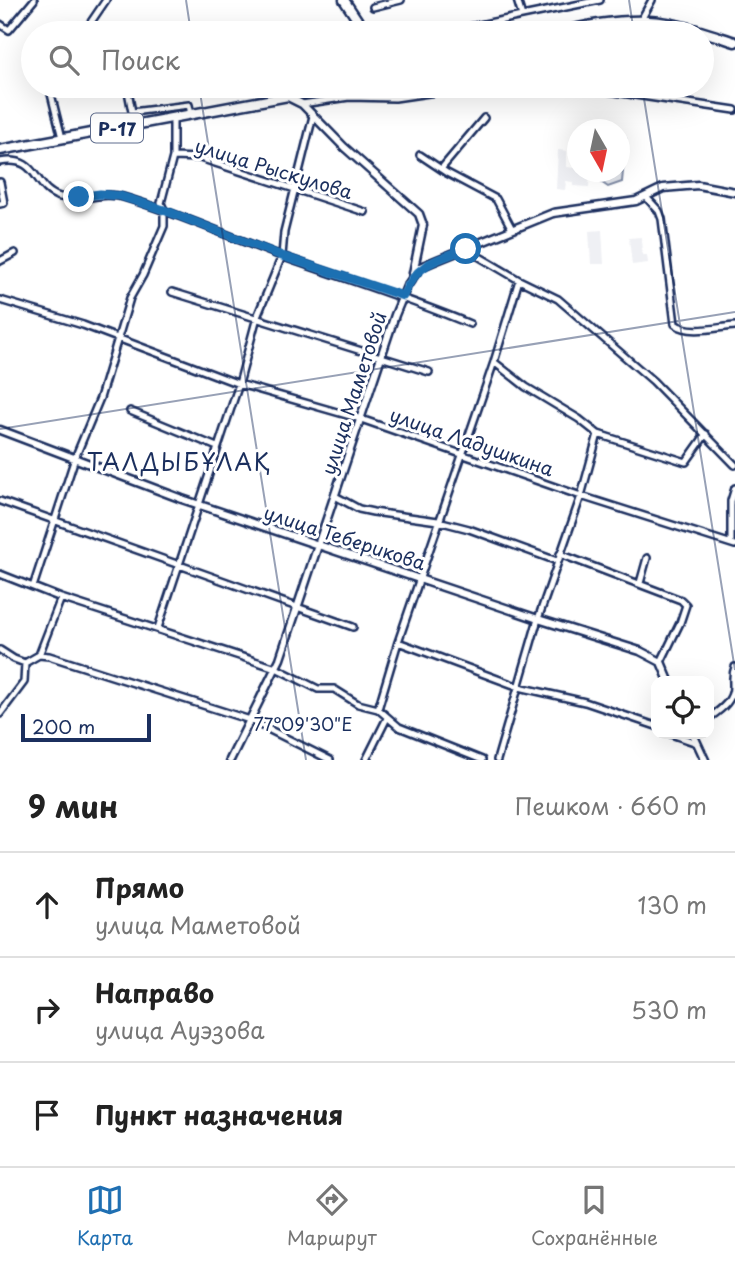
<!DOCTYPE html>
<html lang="ru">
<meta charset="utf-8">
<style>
:root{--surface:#fff;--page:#f2f2f2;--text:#222;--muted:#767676;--line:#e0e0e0;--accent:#1f6fb2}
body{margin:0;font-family:"Playpen Sans",sans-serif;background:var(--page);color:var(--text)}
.controls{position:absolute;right:21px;bottom:21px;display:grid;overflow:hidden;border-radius:14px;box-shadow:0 7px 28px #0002}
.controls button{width:63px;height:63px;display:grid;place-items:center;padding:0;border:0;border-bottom:2px solid var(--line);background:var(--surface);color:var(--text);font:35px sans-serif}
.compass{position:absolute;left:567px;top:119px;width:63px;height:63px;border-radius:50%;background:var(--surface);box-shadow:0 7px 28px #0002;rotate:171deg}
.scale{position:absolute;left:21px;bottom:18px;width:130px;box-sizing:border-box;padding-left:7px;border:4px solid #1b2f5e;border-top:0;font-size:19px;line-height:24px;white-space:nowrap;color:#1b2f5e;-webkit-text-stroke:5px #fff;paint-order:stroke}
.stop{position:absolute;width:21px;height:21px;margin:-16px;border:5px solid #1f6fb2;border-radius:50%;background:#fff}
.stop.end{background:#1f6fb2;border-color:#fff;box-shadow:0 2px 7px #0008}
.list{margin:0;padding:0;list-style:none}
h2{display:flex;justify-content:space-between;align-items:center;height:91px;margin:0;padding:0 28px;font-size:30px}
h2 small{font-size:23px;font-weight:400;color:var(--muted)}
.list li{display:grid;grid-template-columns:46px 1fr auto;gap:21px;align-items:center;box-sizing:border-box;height:105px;padding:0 28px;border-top:2px solid var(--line)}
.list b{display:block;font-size:26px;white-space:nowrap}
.list p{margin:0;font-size:23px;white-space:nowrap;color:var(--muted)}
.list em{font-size:23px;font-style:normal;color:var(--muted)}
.icon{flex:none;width:38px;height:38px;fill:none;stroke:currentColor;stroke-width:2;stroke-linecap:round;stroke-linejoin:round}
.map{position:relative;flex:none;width:735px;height:760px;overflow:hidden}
.search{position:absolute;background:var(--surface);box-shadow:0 7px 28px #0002;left:21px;right:21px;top:21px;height:77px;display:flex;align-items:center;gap:18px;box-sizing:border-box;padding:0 24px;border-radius:38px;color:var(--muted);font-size:26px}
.sheet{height:406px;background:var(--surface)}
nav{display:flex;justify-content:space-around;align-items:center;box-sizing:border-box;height:98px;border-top:2px solid var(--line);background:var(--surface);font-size:19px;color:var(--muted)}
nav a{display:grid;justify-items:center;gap:4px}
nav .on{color:var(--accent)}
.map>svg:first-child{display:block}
.built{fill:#eff0f4}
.green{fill:#dee1e7;stroke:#7c88a2;stroke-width:2}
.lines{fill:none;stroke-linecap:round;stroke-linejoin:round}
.minor-casing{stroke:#1b2f5e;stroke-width:10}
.tertiary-casing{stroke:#1b2f5e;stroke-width:11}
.primary-casing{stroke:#1b2f5e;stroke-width:13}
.minor{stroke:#fff;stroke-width:5}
.tertiary{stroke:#fff;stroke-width:6}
.primary{stroke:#fff;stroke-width:8}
.route{stroke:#1f6fb2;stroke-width:9}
.ticks{fill:none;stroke:#1b2f5e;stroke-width:2;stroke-opacity:0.45}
.labels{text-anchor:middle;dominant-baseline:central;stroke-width:6;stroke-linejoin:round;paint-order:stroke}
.shield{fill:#fff;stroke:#5f6d8e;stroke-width:2}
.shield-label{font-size:18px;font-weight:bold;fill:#1b2f5e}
.street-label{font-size:19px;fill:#1b2f5e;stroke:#fff}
.quarter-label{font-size:23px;letter-spacing:2px;fill:#1b2f5e;stroke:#fff}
.ticks-label{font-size:18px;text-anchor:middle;fill:#1b2f5e;stroke:#fff;stroke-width:6;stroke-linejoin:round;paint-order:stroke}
</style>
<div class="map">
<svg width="735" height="760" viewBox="0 0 735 760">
<rect width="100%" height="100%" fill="#fff"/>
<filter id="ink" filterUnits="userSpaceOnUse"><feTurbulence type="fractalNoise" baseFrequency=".0143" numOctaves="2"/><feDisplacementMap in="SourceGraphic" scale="14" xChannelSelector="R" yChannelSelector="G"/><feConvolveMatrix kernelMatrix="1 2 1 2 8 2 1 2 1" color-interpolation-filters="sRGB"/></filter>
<g filter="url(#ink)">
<path class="built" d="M558 150 567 151V167L574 168 575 165H577L578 172H590L589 187 573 186V182L566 181 565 190 556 189Z
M602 230 604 264H591L589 231Z
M641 237 642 255H647L648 263 632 265 629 238Z"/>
<path class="green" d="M620 135 626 139 622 182 608 187 598 180 599 172H620Z"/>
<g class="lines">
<g class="minor-casing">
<path id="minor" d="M373 7 401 0
M522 16 600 0
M641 20 652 0
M0 24 9 30 34 0
M89 25 106 0
M441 33 522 16 517 0
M49 86 62 138
M127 86 132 112 189 105 191 114
M575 86 735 110
M302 104 349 97 395 98 476 86
M420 155 447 173 496 199 512 229
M173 157 200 158 365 212
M0 162C40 155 32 189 60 197 80 203 102 191 123 197 178 213 230 237 284 257 346 279 408 298 470 324
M441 169 484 118
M0 182 4 203 0 204
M646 197 659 211 662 219 675 324C690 335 718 327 735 326
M466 249 519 280 558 299 653 381 735 465
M0 261 15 253
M519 280 494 362 398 642 519 687 585 702 656 726
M172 292 429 372
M0 300 83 325 239 384 361 419 581 496 735 545
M494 362 526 387 579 419 598 434 686 462 706 434
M130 411 217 447
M335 496 359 509 373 512 438 521 469 529 557 561
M0 501 353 627
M731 542V501L735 488
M560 554 681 600 686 605 680 623 661 662
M0 574 61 598 276 668 318 689H334L358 704 378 709
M640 583 647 558
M33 587 75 458 100 398 130 298 143 275 164 226V210L161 203 173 157V118
M158 628 239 384 257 317 282 256 284 232 313 116
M398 642 378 709 399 727 482 760
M0 650 14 659 25 663 39 655 49 656 250 720 330 760
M39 655 61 598
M0 714 24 682 25 663
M709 718C720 710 734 701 733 685 733 678 732 674 735 667
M671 734 697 743
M366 760 387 718
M497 760 538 619 581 496 598 434"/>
</g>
<g class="tertiary-casing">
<path id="tertiary" d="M288 97 302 104 344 147 419 214 423 225 413 273
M0 430 182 499 538 619 640 651 661 662 669 681
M693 734 705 760
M230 760 280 659 395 315 407 286 420 267 553 213 636 201 663 188 698 185 735 192"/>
</g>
<g class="primary-casing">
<path id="primary" d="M344 0 366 33
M558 33C595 23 639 16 677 25 697 29 716 36 735 42
M0 150 342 86"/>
</g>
<use href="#minor" class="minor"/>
<use href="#tertiary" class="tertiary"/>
<use href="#primary" class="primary"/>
</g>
</g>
<g class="lines" filter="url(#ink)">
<path class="route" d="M79 197 100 194 120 196 164 210 282 256 403 296C416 264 435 260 466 249"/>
</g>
<path class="ticks" d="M186 0 191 33M629 0 634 33M199 86 306 760M642 86 735 670M0 429 735 312"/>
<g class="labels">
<rect class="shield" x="91" y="113.5" width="52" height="29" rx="5"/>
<g class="shield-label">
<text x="117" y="128">P-17</text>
</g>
<g class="street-label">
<text transform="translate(274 168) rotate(17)">улица Рыскулова</text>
<text transform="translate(353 393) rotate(-72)">улица Маметовой</text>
<text transform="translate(472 441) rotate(19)">улица Ладушкина</text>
<text transform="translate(345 537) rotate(18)">улица Теберикова</text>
</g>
<g class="quarter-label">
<text x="179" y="461">ТАЛДЫБҰЛАҚ</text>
</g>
</g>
<g class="ticks-label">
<text x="303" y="731">77°09'30"E</text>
</g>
</svg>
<div class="controls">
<button><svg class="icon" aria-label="locate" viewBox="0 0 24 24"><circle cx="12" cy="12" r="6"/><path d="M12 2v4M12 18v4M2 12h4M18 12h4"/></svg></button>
</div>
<svg class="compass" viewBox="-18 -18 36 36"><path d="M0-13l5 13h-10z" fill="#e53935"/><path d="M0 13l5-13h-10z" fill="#767676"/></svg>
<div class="scale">200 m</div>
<div class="stop" style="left:466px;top:249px"></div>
<div class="stop end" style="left:79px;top:197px"></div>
<div class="search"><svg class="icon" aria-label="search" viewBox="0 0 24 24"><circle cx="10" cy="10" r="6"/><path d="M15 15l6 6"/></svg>Поиск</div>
</div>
<section class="sheet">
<h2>9 мин<small>Пешком · 660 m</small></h2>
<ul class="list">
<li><svg class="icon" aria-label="ahead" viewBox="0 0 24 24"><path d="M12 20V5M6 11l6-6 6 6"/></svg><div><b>Прямо</b><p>улица Маметовой</p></div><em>130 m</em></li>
<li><svg class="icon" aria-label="right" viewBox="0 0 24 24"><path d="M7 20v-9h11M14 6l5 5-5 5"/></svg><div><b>Направо</b><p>улица Ауэзова</p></div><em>530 m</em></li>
<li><svg class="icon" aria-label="arrive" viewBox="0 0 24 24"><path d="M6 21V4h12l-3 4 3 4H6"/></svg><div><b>Пункт назначения</b></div></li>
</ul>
</section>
<nav>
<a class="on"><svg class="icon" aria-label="map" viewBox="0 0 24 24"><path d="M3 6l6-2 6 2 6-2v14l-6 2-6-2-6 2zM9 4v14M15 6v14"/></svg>Карта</a>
<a><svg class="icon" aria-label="directions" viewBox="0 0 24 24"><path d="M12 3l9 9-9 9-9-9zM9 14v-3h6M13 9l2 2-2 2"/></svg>Маршрут</a>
<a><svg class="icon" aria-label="saved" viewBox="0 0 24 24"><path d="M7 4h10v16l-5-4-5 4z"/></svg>Сохранённые</a>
</nav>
